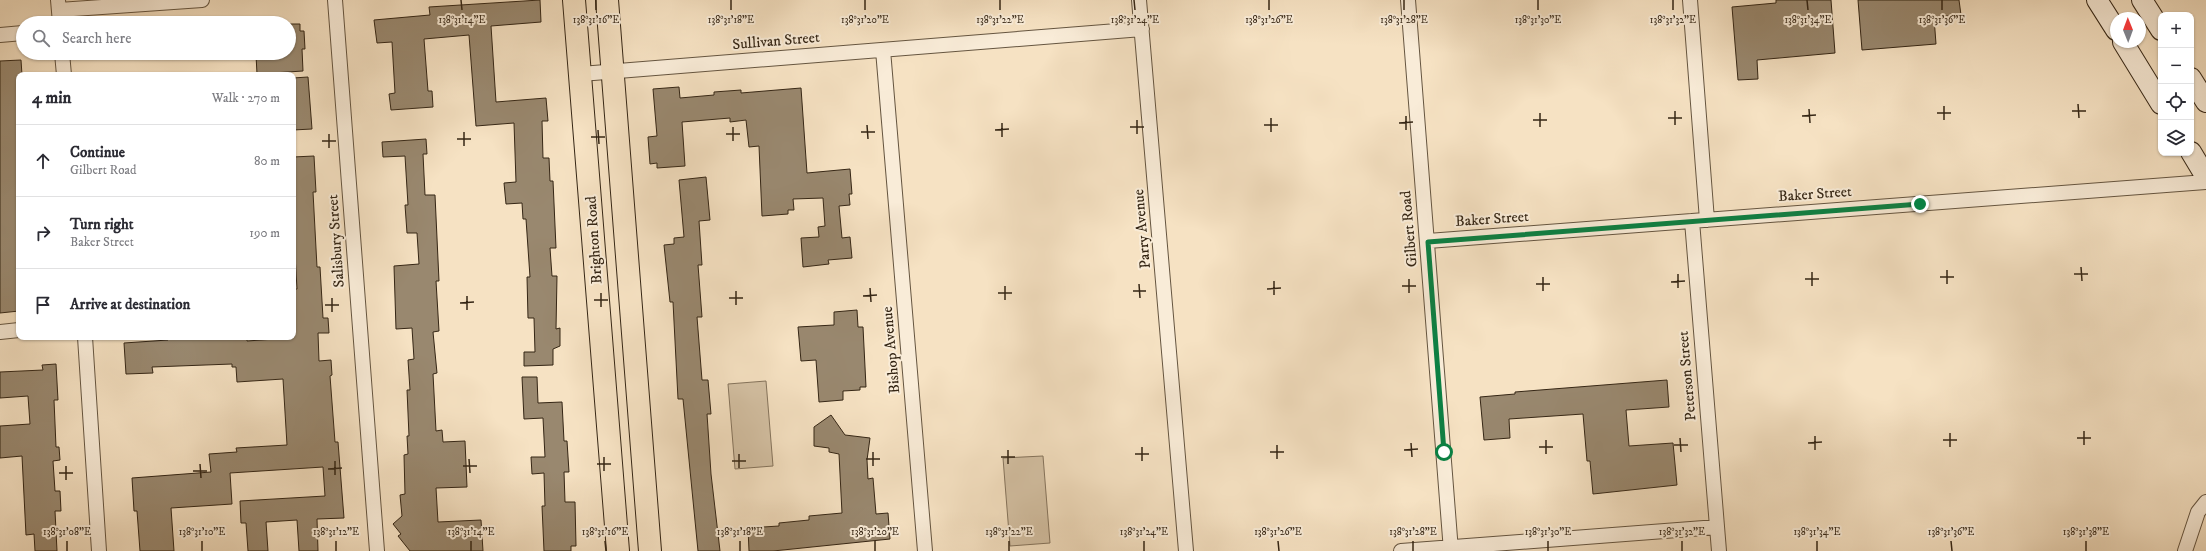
<!DOCTYPE html>
<meta charset="utf-8">
<style>
:root{--surface:#fff;--page:#f7f7f7;--text:#2b2b33;--muted:#7c7c81;--line:#e1e1e2}
body{margin:0;font-family:"IM FELL DW Pica",serif;background:var(--page);color:var(--text)}
.controls{position:absolute;right:12px;top:12px;display:grid;overflow:hidden;border-radius:8px;box-shadow:0 1px 3px #0004}
.controls button{width:36px;height:36px;display:grid;place-items:center;padding:0;border:0;border-bottom:1px solid var(--line);background:var(--surface);color:var(--text);font:20px sans-serif}
.compass{position:absolute;left:2110px;top:12px;width:36px;height:36px;border-radius:50%;background:var(--surface);box-shadow:0 1px 3px #0004;rotate:359deg}
.stop{position:absolute;width:12px;height:12px;margin:-9px;border:3px solid #0b8043;border-radius:50%;background:#fff}
.stop.end{background:#0b8043;border-color:#fff;box-shadow:0 1px 4px #0008}
.list{margin:0;padding:0;list-style:none}
h2{display:flex;justify-content:space-between;align-items:center;height:52px;margin:0;padding:0 16px;font-size:17px}
h2 small{font-size:13px;font-weight:400;color:var(--muted)}
.list li{display:grid;grid-template-columns:26px 1fr auto;gap:12px;align-items:center;box-sizing:border-box;height:72px;padding:0 16px;border-top:1px solid var(--line)}
.list b{display:block;font-size:15px;white-space:nowrap}
.list p{margin:0;font-size:13px;white-space:nowrap;color:var(--muted)}
.list em{font-size:13px;font-style:normal;color:var(--muted)}
.icon{flex:none;width:22px;height:22px;fill:none;stroke:currentColor;stroke-width:2;stroke-linecap:round;stroke-linejoin:round}
.map{position:relative;flex:none;width:2206px;height:551px;overflow:hidden}
.search{position:absolute;background:var(--surface);box-shadow:0 1px 3px #0004;left:16px;top:16px;width:280px;height:44px;display:flex;align-items:center;gap:10px;box-sizing:border-box;padding:0 14px;border-radius:22px;color:var(--muted);font-size:15px}
.panel{position:absolute;background:var(--surface);box-shadow:0 1px 3px #0004;left:16px;top:72px;width:280px;height:268px;border-radius:8px}
.map>svg:first-child{display:block}
.green{fill:#d5c2a5;stroke:#85745d}
.building{fill:#99886f;stroke:#352615}
.lines{fill:none;stroke-linecap:round;stroke-linejoin:round}
.street-casing{stroke:#655540;stroke-width:16}
.secondary-casing{stroke:#352615;stroke-width:22}
.primary-casing{stroke:#352615;stroke-width:24}
.street{stroke:#f9ecd8;stroke-width:14}
.secondary{stroke:#f9ecd8;stroke-width:20}
.primary{stroke:#f6e2c3;stroke-width:22}
.route{stroke:#0b8043;stroke-width:5}
.ticks{fill:none;stroke:#352615;stroke-width:1.5}
.labels{text-anchor:middle;dominant-baseline:central;stroke-width:4;stroke-linejoin:round;paint-order:stroke}
.street-label{font-size:15px;fill:#352615;stroke:#f9ecd8}
.ticks-label{font-size:10px;text-anchor:middle;fill:#352615;stroke:#f9ecd8;stroke-width:4;stroke-linejoin:round;paint-order:stroke}
</style>
<div class="map">
<svg width="2206" height="551" viewBox="0 0 2206 551">
<rect width="100%" height="100%" fill="#f6e2c3"/>
<filter id="stains"><feTurbulence type="fractalNoise" baseFrequency=".005" numOctaves="4"/><feColorMatrix values="0 0 0 0 .2 0 0 0 0 .09 0 0 0 0 .02 0 0 0 .5 -.17"/></filter>
<radialGradient id="worn" r=".72"><stop offset=".6" stop-color="#630" stop-opacity="0"/><stop offset="1" stop-color="#630" stop-opacity=".3"/></radialGradient>
<path class="green" d="M766 381 773 466 735 469 728 384Z
M1043 456 1050 543 1010 546 1003 458Z"/>
<path class="building" d="M540 0 541 22 491 26 496 102 546 98 548 121H542L543 158H549L550 181H553L556 248H550L552 276H557L556 329 560 328V346L553 349V365L524 366V352H535L534 318H528L527 277H530L526 219H523L522 203 506 204 504 183 516 182 514 123 476 126 469 35 424 39 428 91H432L433 107 391 110 389 94 395 93 392 42 377 43 374 20 430 15 429 7Z
M1776 0H1831L1835 53 1757 60 1758 79 1738 80 1732 7 1776 3Z
M1858 0H1959L1961 15 1934 17 1936 44 1862 50Z
M289 24H300V31H304L305 49H302L303 71 257 74 256 55 289 53Z
M21 60 22 75H19V311L0 313V61Z
M308 77 312 129 293 130V78Z
M679 87 680 98 714 95V92L741 90V93L801 88 807 173 850 169 852 194H849L850 205 839 206 842 238 850 237 852 258 828 260 829 264 803 267 801 238 819 237 818 227 825 226 823 198 793 199 794 210H788V214L762 216 759 146 749 147 746 120 730 122V118L682 122 685 166 657 168V163L650 164 648 137 657 136 653 89Z
M426 139 427 154H423L425 195H435L439 281H436L439 331 433 332 437 373 433 374 436 431 442 430 443 442 465 441 467 487 436 488 438 522 481 520 483 551H410L398 536 401 534 393 524 402 516 400 495 405 494 404 455 408 454 407 436H409L407 390H410L408 360 414 359 412 328 396 329 394 266 419 264 417 233H407L405 205H408L405 156 383 157 382 142Z
M314 156 316 192H313L317 267H320L323 318H328L329 333H318L319 361 331 360 332 375 330 376 335 442H338L344 518 317 519 318 551H299L297 520 266 522 268 551H248L246 523H241L240 501 325 496 323 467 230 473 232 504 171 508 174 551H140L137 511H134L132 478 211 472 209 454 237 452 236 448 287 445 283 379 237 382 236 367H232V364L152 367 153 373 126 374 124 343 168 340V338L182 337H247V341L275 339V337H293V289H297L295 255H293V157Z
M706 177 710 220 699 221 702 265H698L702 317H697L702 380H708L711 414H707L711 474 720 551H698L683 399H678L673 302H670L664 245 674 244V238L684 237 679 180Z
M857 310 858 327H863L866 387H860V390L843 391V400L819 402 816 360 801 361 798 327 834 325V312Z
M56 364 58 400H54L56 447H59L60 460 53 461 55 491H60L61 511H55L57 551H35L34 534 26 535 22 456 0 458V426L30 424 28 396 0 398V372L43 370 42 365Z
M522 377H537L538 403 562 402 564 441H567L569 472H564L565 502H575L576 546H571V551H544L542 506H545L544 473 532 474 531 457H545L543 418 524 419Z
M1667 380 1669 407 1626 410 1629 446 1673 443 1677 485 1593 494 1590 461H1587L1583 414 1509 419 1510 438 1484 440 1480 397 1515 394V392Z
M831 415 845 435 870 438 867 460 868 479 873 478 876 514 888 513 890 539 773 551H749L748 528 779 526V523L809 520V516L842 513 839 454 829 452V448L814 446V427Z"/>
<g class="lines">
<g class="street-casing">
<path id="street" d="M58 0 60 23
M335 0 377 551
M1139 0 1186 551
M1408 0 1451 551
M1690 0 1707 220
M59 10 202 0
M0 35 23 33
M883 50 925 551
M62 53 64 75
M581 74 1142 29
M1692 221 1719 551
M1428 241 2206 182
M0 332 19 330
M85 337 99 551
M1401 551 1717 527
M2185 551 2198 512 2206 502"/>
</g>
<g class="secondary-casing">
<path id="secondary" d="M2097 0 2116 30
M2142 0 2161 30
M2123 42 2161 104
M2191 78 2206 102
M2191 152 2206 177"/>
</g>
<g class="primary-casing">
<path id="primary" d="M574 0 618 551
M607 0 650 551"/>
</g>
<use href="#street" class="street"/>
<use href="#secondary" class="secondary"/>
<use href="#primary" class="primary"/>
</g>
<g class="lines">
<path class="route" d="M1444 452 1428 242 1920 204"/>
</g>
<path class="ticks" d="M461 0 462 10M596 0V10M731 0V10M865 0V10M1000 0V10M1134 0 1135 10M1269 0V10M1404 0V10M1538 0V10M1673 0V10M1807 0 1808 10M1942 0V10M2078 104 2079 118M1944 106V120M1809 109 1810 123M1675 111V125M2072 111H2086M1540 113V127M1937 113H1951M1406 116V130M1802 116 1816 115M1271 118V132M1668 118H1682M1137 120V134M1533 120H1547M1002 123V137M1399 123 1413 122M867 125 868 139M1264 125H1278M733 127V141M1130 127H1144M598 130 599 144M995 130 1009 129M464 132V146M861 132H875M329 134V148M726 134H740M591 137H605M457 139H471M322 141H336M2081 267 2082 281M1947 270V284M1812 272V286M1678 274V288M2074 274H2088M1543 277V291M1940 277H1954M1409 279V293M1805 279H1819M1274 281V295M1671 282 1685 281M1139 284 1140 298M1536 284H1550M1005 286V300M1402 286H1416M870 288 871 302M1267 289 1281 288M736 291V305M1133 291H1146M601 293V307M998 293H1012M467 296V310M863 296 877 295M332 298V312M729 298H743M594 300H608M460 303 474 302M325 305H339M2084 431V445M1950 433V447M1815 436V450M1680 438 1681 452M2077 438H2091M1546 440V454M1943 440H1957M1411 443 1412 457M1808 443 1822 442M1277 445V459M1674 445H1688M1142 447V461M1539 447H1553M1008 450V464M1404 450 1418 449M873 452V466M1270 452H1284M739 454V468M1135 454H1149M604 457V471M1001 457H1015M469 459 470 473M866 459H880M335 461V475M732 461H746M200 464 201 478M597 464H611M66 466V480M463 466H477M328 469 342 468M193 471H207M59 473H73M67 541V551M202 541V551M336 541V551M471 541V551M605 541 606 551M740 541V551M875 541V551M1009 541V551M1144 541V551M1278 541 1279 551M1413 541V551M1548 541V551M1682 541V551M1817 541V551M1951 541 1952 551M2086 541V551"/>
<g class="labels">
<g class="street-label">
<text transform="translate(776 41) rotate(-5)">Sullivan Street</text>
<text transform="translate(1815 194) rotate(-4)">Baker Street</text>
<text transform="translate(1492 219) rotate(-4)">Baker Street</text>
<text transform="translate(1142 229) rotate(-95)">Parry Avenue</text>
<text transform="translate(1409 229) rotate(-95)">Gilbert Road</text>
<text transform="translate(594 240) rotate(-94)">Brighton Road</text>
<text transform="translate(336 241) rotate(-94)">Salisbury Street</text>
<text transform="translate(891 350) rotate(-95)">Bishop Avenue</text>
<text transform="translate(1687 376) rotate(-95)">Peterson Street</text>
</g>
</g>
<g class="ticks-label">
<text x="462" y="23">138°31'14"E</text>
<text x="596" y="23">138°31'16"E</text>
<text x="731" y="23">138°31'18"E</text>
<text x="865" y="23">138°31'20"E</text>
<text x="1000" y="23">138°31'22"E</text>
<text x="1135" y="23">138°31'24"E</text>
<text x="1269" y="23">138°31'26"E</text>
<text x="1404" y="23">138°31'28"E</text>
<text x="1538" y="23">138°31'30"E</text>
<text x="1673" y="23">138°31'32"E</text>
<text x="1808" y="23">138°31'34"E</text>
<text x="1942" y="23">138°31'36"E</text>
<text x="67" y="535">138°31'08"E</text>
<text x="202" y="535">138°31'10"E</text>
<text x="336" y="535">138°31'12"E</text>
<text x="471" y="535">138°31'14"E</text>
<text x="605" y="535">138°31'16"E</text>
<text x="740" y="535">138°31'18"E</text>
<text x="875" y="535">138°31'20"E</text>
<text x="1009" y="535">138°31'22"E</text>
<text x="1144" y="535">138°31'24"E</text>
<text x="1278" y="535">138°31'26"E</text>
<text x="1413" y="535">138°31'28"E</text>
<text x="1548" y="535">138°31'30"E</text>
<text x="1682" y="535">138°31'32"E</text>
<text x="1817" y="535">138°31'34"E</text>
<text x="1951" y="535">138°31'36"E</text>
<text x="2086" y="535">138°31'38"E</text>
</g>
<rect width="100%" height="100%" filter="url(#stains)"/>
<rect width="100%" height="100%" fill="url(#worn)"/>
</svg>
<div class="controls">
<button>+</button>
<button>−</button>
<button><svg class="icon" aria-label="locate" viewBox="0 0 24 24"><circle cx="12" cy="12" r="6"/><path d="M12 2v4M12 18v4M2 12h4M18 12h4"/></svg></button>
<button><svg class="icon" aria-label="layers" viewBox="0 0 24 24"><path d="M12 4l9 5-9 5-9-5zM3 14l9 5 9-5"/></svg></button>
</div>
<svg class="compass" viewBox="-18 -18 36 36"><path d="M0-13l5 13h-10z" fill="#e53935"/><path d="M0 13l5-13h-10z" fill="#7c7c81"/></svg>
<div class="stop" style="left:1444px;top:452px"></div>
<div class="stop end" style="left:1920px;top:204px"></div>
<div class="search"><svg class="icon" aria-label="search" viewBox="0 0 24 24"><circle cx="10" cy="10" r="6"/><path d="M15 15l6 6"/></svg>Search here</div>
<section class="panel">
<h2>4 min<small>Walk · 270 m</small></h2>
<ul class="list">
<li><svg class="icon" aria-label="ahead" viewBox="0 0 24 24"><path d="M12 20V5M6 11l6-6 6 6"/></svg><div><b>Continue</b><p>Gilbert Road</p></div><em>80 m</em></li>
<li><svg class="icon" aria-label="right" viewBox="0 0 24 24"><path d="M7 20v-9h11M14 6l5 5-5 5"/></svg><div><b>Turn right</b><p>Baker Street</p></div><em>190 m</em></li>
<li><svg class="icon" aria-label="arrive" viewBox="0 0 24 24"><path d="M6 21V4h12l-3 4 3 4H6"/></svg><div><b>Arrive at destination</b></div></li>
</ul>
</section>
</div>
